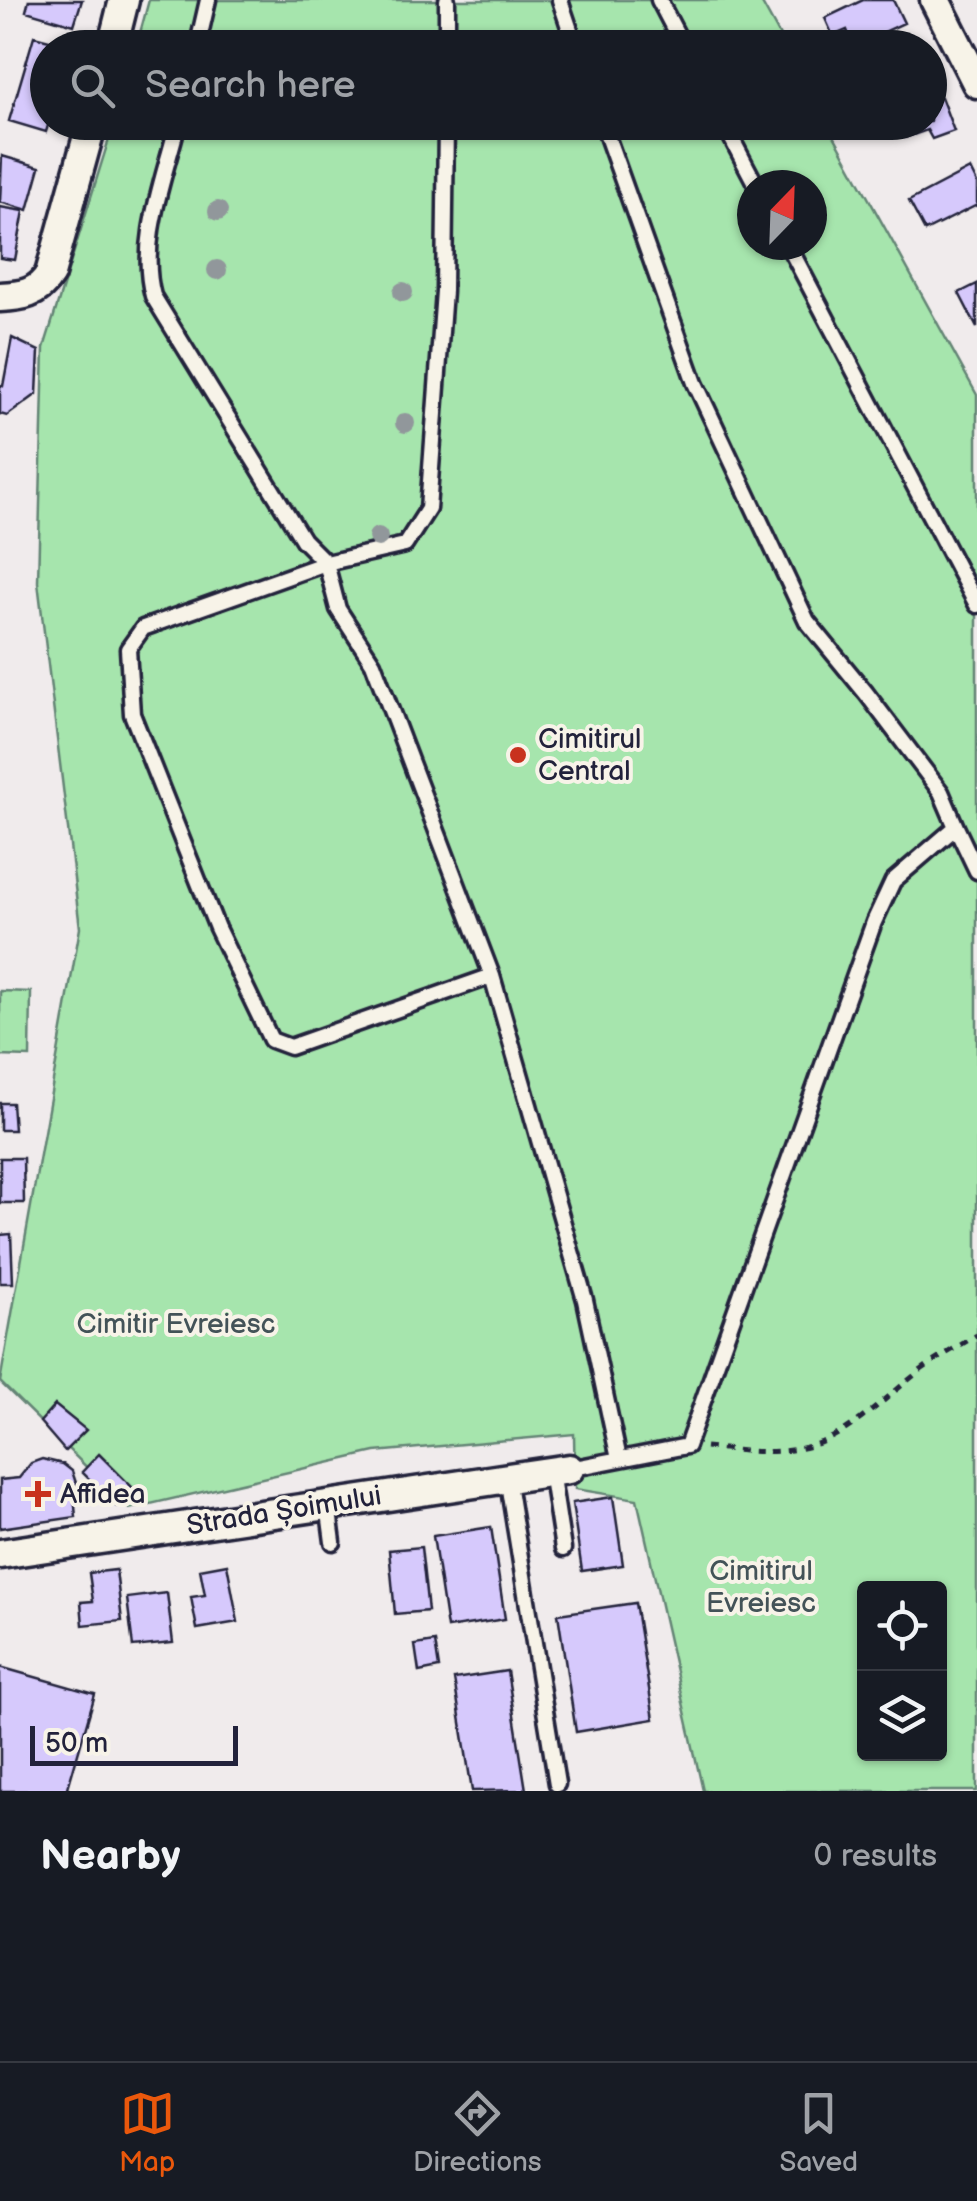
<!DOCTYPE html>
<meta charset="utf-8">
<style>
:root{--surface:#171b24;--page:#242831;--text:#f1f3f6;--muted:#9ea1a6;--line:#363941;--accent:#ea580c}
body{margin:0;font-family:"Balsamiq Sans",sans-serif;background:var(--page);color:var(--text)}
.controls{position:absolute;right:30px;bottom:30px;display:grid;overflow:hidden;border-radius:10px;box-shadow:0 2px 8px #0004}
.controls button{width:90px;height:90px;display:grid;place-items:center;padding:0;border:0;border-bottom:2px solid var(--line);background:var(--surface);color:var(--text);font:50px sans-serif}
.compass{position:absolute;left:737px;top:170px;width:90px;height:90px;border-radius:50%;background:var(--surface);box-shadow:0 2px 8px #0004;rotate:23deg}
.scale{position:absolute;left:30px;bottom:25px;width:208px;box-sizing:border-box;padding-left:10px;border:5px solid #22223b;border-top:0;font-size:28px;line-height:35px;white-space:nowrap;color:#22223b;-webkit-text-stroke:8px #f7f3e8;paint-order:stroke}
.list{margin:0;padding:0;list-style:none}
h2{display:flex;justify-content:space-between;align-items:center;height:130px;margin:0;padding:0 40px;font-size:42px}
h2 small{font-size:32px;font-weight:400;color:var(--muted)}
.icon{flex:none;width:55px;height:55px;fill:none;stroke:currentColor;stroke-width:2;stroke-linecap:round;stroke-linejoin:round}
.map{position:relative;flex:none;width:977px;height:1791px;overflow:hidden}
.search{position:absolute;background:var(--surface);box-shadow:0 2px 8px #0004;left:30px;right:30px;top:30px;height:110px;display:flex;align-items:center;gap:25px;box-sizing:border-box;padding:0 35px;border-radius:55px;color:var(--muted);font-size:38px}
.sheet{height:270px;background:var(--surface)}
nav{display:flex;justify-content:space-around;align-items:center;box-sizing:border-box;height:140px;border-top:2px solid var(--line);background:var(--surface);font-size:28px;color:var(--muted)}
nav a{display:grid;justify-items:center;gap:5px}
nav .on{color:var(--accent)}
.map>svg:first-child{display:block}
.green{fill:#a6e5ad;stroke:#648474;stroke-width:2.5;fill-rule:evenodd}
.building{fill:#d6c9fc;stroke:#22223b;stroke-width:2.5}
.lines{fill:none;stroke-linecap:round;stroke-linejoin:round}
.lane-casing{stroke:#22223b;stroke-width:21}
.street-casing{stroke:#22223b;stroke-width:35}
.path{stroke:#22223b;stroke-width:5;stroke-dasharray:8 8;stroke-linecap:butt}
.lane{stroke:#f7f3e8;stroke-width:14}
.street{stroke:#f7f3e8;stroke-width:28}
.tree{fill:#91979b}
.poi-dot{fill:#c8321e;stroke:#f7f3e8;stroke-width:4}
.labels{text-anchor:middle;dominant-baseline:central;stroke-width:8;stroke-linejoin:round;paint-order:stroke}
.poi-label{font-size:28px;fill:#22223b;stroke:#f7f3e8;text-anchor:start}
.park-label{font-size:28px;fill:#435358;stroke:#f7f3e8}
.street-label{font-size:28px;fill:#22223b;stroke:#f7f3e8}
</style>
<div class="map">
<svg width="977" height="1791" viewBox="0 0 977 1791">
<rect width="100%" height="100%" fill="#f0ebec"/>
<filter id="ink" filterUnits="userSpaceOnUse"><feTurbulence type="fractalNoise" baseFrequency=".01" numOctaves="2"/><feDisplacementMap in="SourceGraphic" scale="20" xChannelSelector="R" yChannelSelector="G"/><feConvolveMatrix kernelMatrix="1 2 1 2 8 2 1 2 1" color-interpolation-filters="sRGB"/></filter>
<g filter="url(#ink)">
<path class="green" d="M149 0H760L786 47 136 48Z
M114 123H827L977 395V1791H703L637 1499 575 1489 574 1434 375 1452 129 1509 0 1382 80 928 38 582 44 348ZM752 185H812V245H752ZM864 1588H940V1754H864Z
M0 991 31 992 30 1057 0 1056Z"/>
<path class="building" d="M29 0H82L74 25 26 11Z
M863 0H893L904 23 884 32 892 48H854L847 30 833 36 825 18Z
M34 36 72 46 48 48 49 122 46 132 9 121Z
M941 97 954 131 932 139 927 130 905 138 899 122H930V101Z
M2 156 40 167 28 210 0 202Z
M970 169 977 183V205L925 231 909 201Z
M0 207 24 211 15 260 0 258Z
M977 284V328L959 293Z
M12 338 39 351 37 394 7 416 0 414V385L3 386Z
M0 1103H12L14 1130H0Z
M0 1158H23L24 1203H0Z
M11 1234 13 1283H0V1235Z
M55 1405 86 1430 65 1451 40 1422Z
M99 1454 133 1488 116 1506 82 1472Z
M42 1459 63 1464 72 1471 79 1492 74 1495 76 1517 0 1528V1480L19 1478 31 1463Z
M613 1497 623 1565 582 1571 572 1503Z
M491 1527 505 1619 447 1628 433 1536Z
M421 1547 428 1611 395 1614 389 1550Z
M227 1564 238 1622 197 1629 191 1597 205 1595 200 1569Z
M116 1570 122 1621 83 1625 81 1602 93 1601 89 1573Z
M167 1593 173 1643 133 1647 127 1598Z
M635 1603 654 1719 576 1732 558 1614Z
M435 1642 439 1668 419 1672 415 1645Z
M0 1667 95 1694 67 1791H0Z
M507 1671 526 1790 472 1791 454 1679Z"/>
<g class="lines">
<g class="lane-casing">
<path id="lane" d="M560 0 576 48
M659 0 684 48
M197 48 208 0
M447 48V0
M178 122C165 177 138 241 153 296L303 540 326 563 338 609 373 663 492 976 585 1300 619 1459
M446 122 444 291 428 509 405 545 326 563 143 628 128 649 132 714 217 928 271 1040 290 1047 492 976
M602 122 695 383 807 621 866 693 941 792 956 827
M723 122 756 185
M788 245 977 605
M569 1469 687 1446 874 922 893 881 956 827 977 871
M551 1471 563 1549
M507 1477 557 1784
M328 1504 333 1542"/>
</g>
<g class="street-casing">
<path id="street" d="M935 0 977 83
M112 48 124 0
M0 297C22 296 38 294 50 274L92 122
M0 1554 569 1469"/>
</g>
<path class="path" d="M705 1447C743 1451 784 1457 822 1442 860 1426 891 1392 924 1368 941 1356 959 1346 977 1335"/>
<use href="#lane" class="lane"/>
<use href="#street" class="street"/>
</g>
<g class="tree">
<circle cx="218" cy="211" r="10"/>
<circle cx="217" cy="270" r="10"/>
<circle cx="403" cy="292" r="10"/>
<circle cx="405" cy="423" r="10"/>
<circle cx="378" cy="537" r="10"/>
</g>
</g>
<g class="poi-dot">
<circle cx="518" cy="755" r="10"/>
<path d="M33 1479h10v10h10v10h-10v10h-10v-10h-10v-10h10z"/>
</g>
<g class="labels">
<g class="poi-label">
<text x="538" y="739">Cimitirul<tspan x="538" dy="32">Central</tspan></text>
<text x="60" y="1494">Affidea</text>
</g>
<g class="park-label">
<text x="176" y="1324">Cimitir Evreiesc</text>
<text x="761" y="1571">Cimitirul<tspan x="761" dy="32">Evreiesc</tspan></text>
</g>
<g class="street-label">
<text transform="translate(284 1511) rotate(-9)">Strada Șoimului</text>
</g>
</g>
</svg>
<div class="controls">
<button><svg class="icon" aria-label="locate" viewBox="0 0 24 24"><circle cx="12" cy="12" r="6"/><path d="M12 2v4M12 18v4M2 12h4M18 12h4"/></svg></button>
<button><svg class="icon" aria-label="layers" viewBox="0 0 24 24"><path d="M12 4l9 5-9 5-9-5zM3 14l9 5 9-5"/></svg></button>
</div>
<svg class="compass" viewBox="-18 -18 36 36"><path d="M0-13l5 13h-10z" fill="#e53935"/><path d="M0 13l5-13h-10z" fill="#9ea1a6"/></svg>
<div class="scale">50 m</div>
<div class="search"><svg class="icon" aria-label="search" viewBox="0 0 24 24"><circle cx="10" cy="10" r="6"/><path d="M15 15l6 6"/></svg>Search here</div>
</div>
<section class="sheet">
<h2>Nearby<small>0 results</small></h2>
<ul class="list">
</ul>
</section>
<nav>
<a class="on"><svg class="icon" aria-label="map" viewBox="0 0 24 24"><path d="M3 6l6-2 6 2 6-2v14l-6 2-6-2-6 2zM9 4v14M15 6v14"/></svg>Map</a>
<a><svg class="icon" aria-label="directions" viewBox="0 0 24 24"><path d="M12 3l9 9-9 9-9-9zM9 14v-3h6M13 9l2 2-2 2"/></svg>Directions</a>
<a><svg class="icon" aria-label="saved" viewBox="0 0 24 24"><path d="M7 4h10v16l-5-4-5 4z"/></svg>Saved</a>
</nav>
